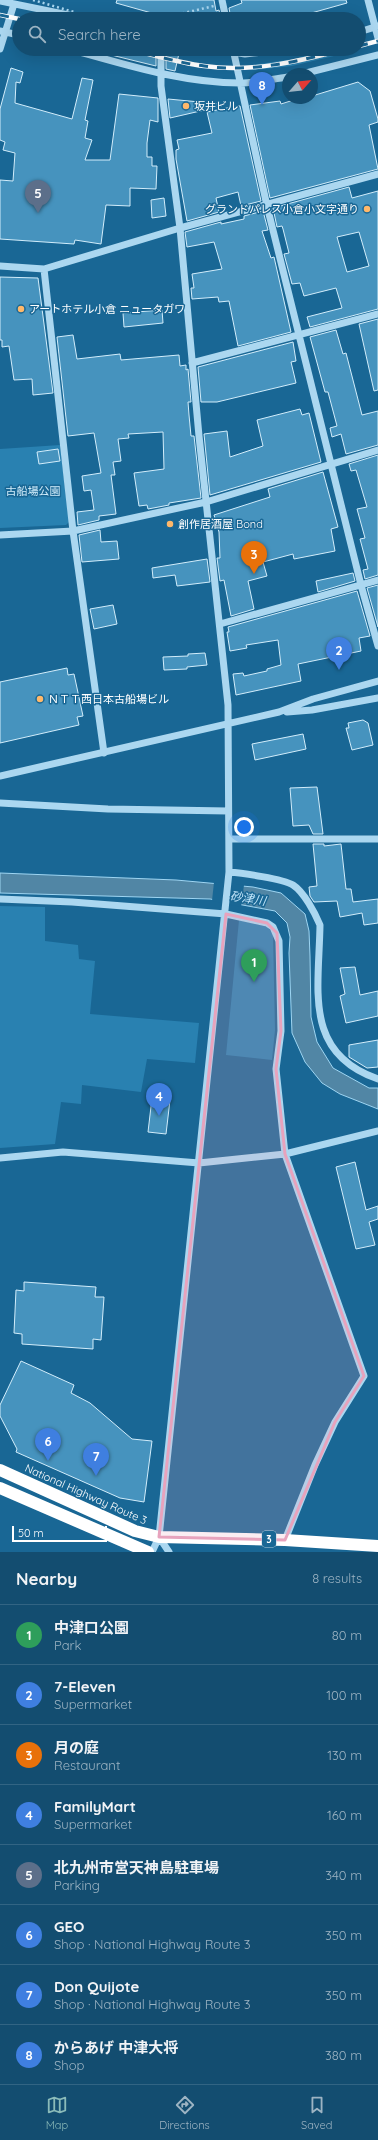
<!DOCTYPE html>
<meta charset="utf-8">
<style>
:root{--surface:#134d70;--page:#205778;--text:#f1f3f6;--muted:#9db4c3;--line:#326483;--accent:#8bbbb9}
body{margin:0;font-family:Quicksand,"Noto Sans JP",sans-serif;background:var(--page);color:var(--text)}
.compass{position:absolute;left:282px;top:68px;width:36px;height:36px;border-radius:50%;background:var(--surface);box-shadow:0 4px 16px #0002;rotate:62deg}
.scale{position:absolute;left:12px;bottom:10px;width:95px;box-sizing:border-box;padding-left:4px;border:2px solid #fff;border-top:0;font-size:11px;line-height:14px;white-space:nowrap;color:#fff;-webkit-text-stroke:3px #196795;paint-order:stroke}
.you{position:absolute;left:244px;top:827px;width:14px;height:14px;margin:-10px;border:3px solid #fff;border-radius:50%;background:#1a73e8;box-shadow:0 0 0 6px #1a73e833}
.badge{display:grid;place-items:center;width:26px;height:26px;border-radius:50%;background:var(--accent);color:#fff;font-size:13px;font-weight:700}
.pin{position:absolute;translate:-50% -33px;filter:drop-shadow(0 1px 2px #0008)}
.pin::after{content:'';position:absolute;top:21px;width:14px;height:12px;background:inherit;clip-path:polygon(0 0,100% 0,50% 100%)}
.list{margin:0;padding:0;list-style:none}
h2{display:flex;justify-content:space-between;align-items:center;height:52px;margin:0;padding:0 16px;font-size:17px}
h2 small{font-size:13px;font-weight:400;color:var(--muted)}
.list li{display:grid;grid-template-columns:26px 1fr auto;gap:12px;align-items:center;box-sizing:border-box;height:60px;padding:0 16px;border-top:1px solid var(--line)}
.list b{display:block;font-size:15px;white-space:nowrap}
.list p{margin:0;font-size:13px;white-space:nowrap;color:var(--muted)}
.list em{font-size:13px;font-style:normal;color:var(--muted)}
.icon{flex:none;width:22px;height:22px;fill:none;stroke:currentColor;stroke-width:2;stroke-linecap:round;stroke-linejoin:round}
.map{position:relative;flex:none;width:378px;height:1552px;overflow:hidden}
.search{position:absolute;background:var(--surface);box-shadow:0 4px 16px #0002;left:12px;right:12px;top:12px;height:44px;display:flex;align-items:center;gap:10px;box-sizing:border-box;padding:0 14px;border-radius:22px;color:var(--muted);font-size:15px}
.sheet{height:532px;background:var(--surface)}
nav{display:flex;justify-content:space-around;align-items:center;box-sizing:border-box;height:56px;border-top:1px solid var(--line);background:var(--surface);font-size:11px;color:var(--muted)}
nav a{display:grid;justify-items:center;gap:2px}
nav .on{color:var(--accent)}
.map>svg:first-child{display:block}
.green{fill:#2981b1}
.water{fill:#5186a5;stroke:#9ed5f2}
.pier{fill:#196795}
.building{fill:#4693be;stroke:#d2edfb;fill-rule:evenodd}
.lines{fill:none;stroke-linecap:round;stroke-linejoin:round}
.path{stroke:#abd7f0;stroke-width:2.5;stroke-dasharray:2 3;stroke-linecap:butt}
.minor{stroke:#abd7f0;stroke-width:7}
.highway{stroke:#fff;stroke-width:12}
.rail-casing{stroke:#fff;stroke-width:4.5}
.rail{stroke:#196795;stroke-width:3;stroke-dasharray:9;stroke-linecap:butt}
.path-bridge{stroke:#abd7f0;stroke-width:2.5;stroke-dasharray:2 3;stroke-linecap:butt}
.marked{fill:#e7a3bd;fill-opacity:0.2;stroke:#e7a3bd;stroke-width:3;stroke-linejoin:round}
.poi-dot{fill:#ffb86a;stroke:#196795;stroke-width:1.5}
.labels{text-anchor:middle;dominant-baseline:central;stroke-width:3;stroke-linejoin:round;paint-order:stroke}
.shield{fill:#196795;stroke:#bad1df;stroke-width:1}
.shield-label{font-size:10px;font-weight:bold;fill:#fff}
.poi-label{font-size:11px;fill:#fff;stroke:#196795;text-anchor:start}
.park-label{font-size:11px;fill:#d2edfb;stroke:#196795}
.street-label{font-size:11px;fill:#fff;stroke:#196795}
.water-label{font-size:12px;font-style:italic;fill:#bfe3f8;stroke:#196795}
</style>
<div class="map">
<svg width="378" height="1552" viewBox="0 0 378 1552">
<rect width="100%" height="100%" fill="#196795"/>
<path class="green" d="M332 49H355V51L292 66 254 70 250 69 252 65 294 59Z
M60 445 69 522 66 525 0 528V449Z
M0 906 45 907V941L78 945 79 959 95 961 90 1014 199 1023 195 1063 147 1059 141 1092 82 1085 81 1104 61 1102 55 1144 0 1148Z
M239 920 268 927 273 934 275 1030 272 1060 226 1055Z"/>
<path class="water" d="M0 873 176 880 253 887 281 893 305 914 309 931 310 956 311 1017 317 1042 333 1068 369 1088H378V1109L340 1094 322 1083 305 1062 292 1033 289 953 290 937 287 923 275 911 210 899 0 893Z"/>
<path class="pier" d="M214 882 244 885 241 907 212 901Z"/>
<path class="building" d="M117 0H214L216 11 219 10 221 19H173L116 3Z
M241 0H346L347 3 290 19H231L229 8 242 3Z
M103 49H156V66L103 53Z
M166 49H180L175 71 166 69Z
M11 68 23 72 20 83 16 82 15 103 72 119 82 78 93 80 85 120 88 121 85 138 92 140 85 160H110L119 94 158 98V122L150 120 147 143V157H152V166H157L156 189 130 188V206L106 205 101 244 75 240 74 244 0 239V180L13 181 15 153 3 150 5 142 0 140V109Z
M358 82 370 91 378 119V122L369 125 378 169 270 198 250 105 280 101 281 104 300 98H312V96Z
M168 99 221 104 222 106 170 118Z
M237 106H240L261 201 241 206 238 192 216 198 219 212 187 221 176 159V150L179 149 177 140 212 133 207 112Z
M349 187 352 198 378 191V309L310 327 307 317 342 308 336 288 304 296 300 283 292 284 284 254 289 253 283 229 282 226 277 227 273 208ZM359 232 369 266 347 272 337 237Z
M164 198 166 216 152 218 151 200Z
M263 211 268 230 262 231 271 258 274 257 291 332 238 346 229 301 219 302 218 297 192 299 191 288H194L192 274 222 269 214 242 187 247 185 232 221 222V224L244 219V216Z
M0 277 38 278 53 393 33 395 32 379 14 380 9 346 2 347V340H0Z
M162 310 163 323 124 327 123 313Z
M378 319V390L374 391 359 324Z
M336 330 343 354 346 353 362 415 378 411V445L346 454 341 434 332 437 330 428 337 426 328 392H325L310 337Z
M73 335 77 359 120 354 121 360 179 355 180 366 186 365V370L188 369 191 402H188L189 415 191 436H194L201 498 169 503V505L148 509 147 505 139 506 134 473 164 469 163 432 128 434 129 438 118 439 121 461 113 462 115 475H111L116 514 99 516V520L78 525 77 512 94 510 91 490 84 491 82 476 101 473 94 433 68 436 57 337Z
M293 342 296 361 291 362 296 383 217 402H201L198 367Z
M300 409 302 415 309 413 321 462 210 495 204 434 227 431 230 457 263 446 257 420Z
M58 449 60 461 39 464 37 452Z
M378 455V575L365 579 363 570 368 569 360 539 365 538 357 509 367 507 356 470 351 471 349 464Z
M323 472 338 527 331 529 335 551 294 559 293 554 263 562 267 576 248 581 254 609 231 616 224 580 220 581 217 558H220L219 532 214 515 270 497 268 489Z
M100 530 101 542 117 541 119 559 82 562 79 535Z
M207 559 210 582 177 586 175 575 153 578 152 568Z
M353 573 355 581 318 592 316 581Z
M378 585V627L367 588Z
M357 591 370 636 359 638 361 651 298 664 301 681 236 695 233 674 243 673 244 676 267 671V669L281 665 278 640 246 645 247 648 230 651 227 632H229L228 627Z
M113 605 117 624 94 629 90 609Z
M205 653 207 665 187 667V669L164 670 163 657 188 656V654Z
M67 668 68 675 74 674 83 716 77 717 79 725 0 743V682Z
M363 720 368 723 373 745 352 750 346 728H349L348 723Z
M303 734 306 749 255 760 252 744Z
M317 787 323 834H313L309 825 293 826 290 788Z
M313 844H324V846L341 844 346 889H351L353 902 378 899V923L364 925 362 913 340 917 337 901 314 902 310 896 309 887 317 886Z
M355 967 360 995 378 991V1016L346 1023 340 996 345 994 340 968Z
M378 1040V1067L367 1068 349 1057V1045Z
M152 1098 170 1100 166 1134 148 1132Z
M355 1162 366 1210 378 1206V1219L369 1222 375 1245 356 1249 336 1167Z
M24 1282 96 1287 95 1297H104L101 1340 93 1339V1349L22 1344V1334L14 1333 16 1290 24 1291Z
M21 1361 74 1385 71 1393 90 1403 132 1439 152 1441 144 1502 120 1498 16 1452 17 1449 0 1416V1405Z"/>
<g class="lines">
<path class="path" d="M158 19 214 6"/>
<path class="minor" d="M222 0 226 19
M368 0 378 38
M0 1 88 19
M0 31 19 35
M359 32 378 26
M0 49 14 4
M69 49C125 64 181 83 240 83 256 83 272 79 288 77
M215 49 245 54 292 49
M233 49 267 206 361 585 378 646
M302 74 378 55
M0 266 44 269 180 228 378 174
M44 269 73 531 104 753
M192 363 378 314
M0 535 73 531 206 502 378 450
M220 624 378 580
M287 712 312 710 378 698
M0 776 279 712 313 699 378 681
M0 803 108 809 228 811
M229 839H378
M229 872C242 873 283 879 293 885 304 892 315 913 320 925 319 990 303 1053 378 1079
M0 899 72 902 226 914 267 923 273 927 279 941 281 1031 276 1069 285 1154 364 1376 335 1422 315 1465 285 1540
M0 1158 63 1152 199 1163 285 1154 378 1131
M159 1537 169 1552
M152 1552 159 1537 229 872 228 705 199 436 180 228 161 86V49"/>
<path class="highway" d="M0 1470 135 1531 159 1537 285 1540 378 1546
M0 1488 148 1552"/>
<g class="rail-casing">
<path id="rail" d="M0 15 19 19
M359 46 378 41
M129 49C154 55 179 63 204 66 252 73 300 61 346 49"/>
</g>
<use href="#rail" class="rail"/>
<path class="path-bridge" d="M33 0 74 12 72 19"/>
</g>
<path class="marked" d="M226 914 267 923 277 933 281 1031 276 1069 285 1154 364 1376 335 1422 285 1540 159 1537Z"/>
<g class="poi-dot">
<circle cx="186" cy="106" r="4"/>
<circle cx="367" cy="209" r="4"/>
<circle cx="21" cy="309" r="4"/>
<circle cx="170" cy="524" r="4"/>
<circle cx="40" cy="699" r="4"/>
</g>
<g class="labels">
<rect class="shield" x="262" y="1531" width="14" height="16" rx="3"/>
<g class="shield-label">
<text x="269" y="1539">3</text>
</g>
<g class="poi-label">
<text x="194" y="106">坂井ビル</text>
<text x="359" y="209" text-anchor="end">グランドパレス小倉小文字通り</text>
<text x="29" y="309">アートホテル小倉 ニュータガワ</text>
<text x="178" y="524">創作居酒屋 Bond</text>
<text x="48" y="699">ＮＴＴ西日本古船場ビル</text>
</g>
<g class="park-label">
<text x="33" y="491">古船場公園</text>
</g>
<g class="street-label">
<text transform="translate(86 1494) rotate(24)">National Highway Route 3</text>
</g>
<g class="water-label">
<text transform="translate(248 898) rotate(9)">砂津川</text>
</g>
</g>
</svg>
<svg class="compass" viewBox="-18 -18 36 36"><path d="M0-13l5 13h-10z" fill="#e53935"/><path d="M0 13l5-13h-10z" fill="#9db4c3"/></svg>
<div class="scale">50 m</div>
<div class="you"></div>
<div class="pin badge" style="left:254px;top:982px;background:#2e9e5b">1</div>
<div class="pin badge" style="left:339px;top:670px;background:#3f7fe0">2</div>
<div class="pin badge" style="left:254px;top:574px;background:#e8710a">3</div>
<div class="pin badge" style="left:159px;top:1116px;background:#3f7fe0">4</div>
<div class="pin badge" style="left:38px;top:213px;background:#5c6f8a">5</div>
<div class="pin badge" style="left:48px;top:1461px;background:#3f7fe0">6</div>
<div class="pin badge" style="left:96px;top:1476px;background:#3f7fe0">7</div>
<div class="pin badge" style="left:262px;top:105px;background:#3f7fe0">8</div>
<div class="search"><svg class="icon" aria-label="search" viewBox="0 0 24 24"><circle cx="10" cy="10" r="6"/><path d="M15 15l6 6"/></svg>Search here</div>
</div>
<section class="sheet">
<h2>Nearby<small>8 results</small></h2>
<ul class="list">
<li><span class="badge" style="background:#2e9e5b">1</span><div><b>中津口公園</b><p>Park</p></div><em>80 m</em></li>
<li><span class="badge" style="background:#3f7fe0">2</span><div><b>7-Eleven</b><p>Supermarket</p></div><em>100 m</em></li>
<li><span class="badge" style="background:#e8710a">3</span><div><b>月の庭</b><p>Restaurant</p></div><em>130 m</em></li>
<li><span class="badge" style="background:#3f7fe0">4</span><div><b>FamilyMart</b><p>Supermarket</p></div><em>160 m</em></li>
<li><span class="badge" style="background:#5c6f8a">5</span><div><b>北九州市営天神島駐車場</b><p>Parking</p></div><em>340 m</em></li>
<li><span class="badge" style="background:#3f7fe0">6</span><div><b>GEO</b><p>Shop · National Highway Route 3</p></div><em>350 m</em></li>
<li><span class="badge" style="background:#3f7fe0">7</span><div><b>Don Quijote</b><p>Shop · National Highway Route 3</p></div><em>350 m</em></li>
<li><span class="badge" style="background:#3f7fe0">8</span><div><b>からあげ 中津大将</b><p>Shop</p></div><em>380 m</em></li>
</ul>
</section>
<nav>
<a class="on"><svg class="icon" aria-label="map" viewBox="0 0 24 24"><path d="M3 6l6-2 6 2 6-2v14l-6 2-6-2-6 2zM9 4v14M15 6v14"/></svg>Map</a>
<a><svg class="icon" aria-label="directions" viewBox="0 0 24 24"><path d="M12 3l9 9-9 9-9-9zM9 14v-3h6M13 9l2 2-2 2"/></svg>Directions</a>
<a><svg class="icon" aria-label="saved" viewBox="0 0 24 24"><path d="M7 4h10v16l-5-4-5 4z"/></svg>Saved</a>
</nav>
